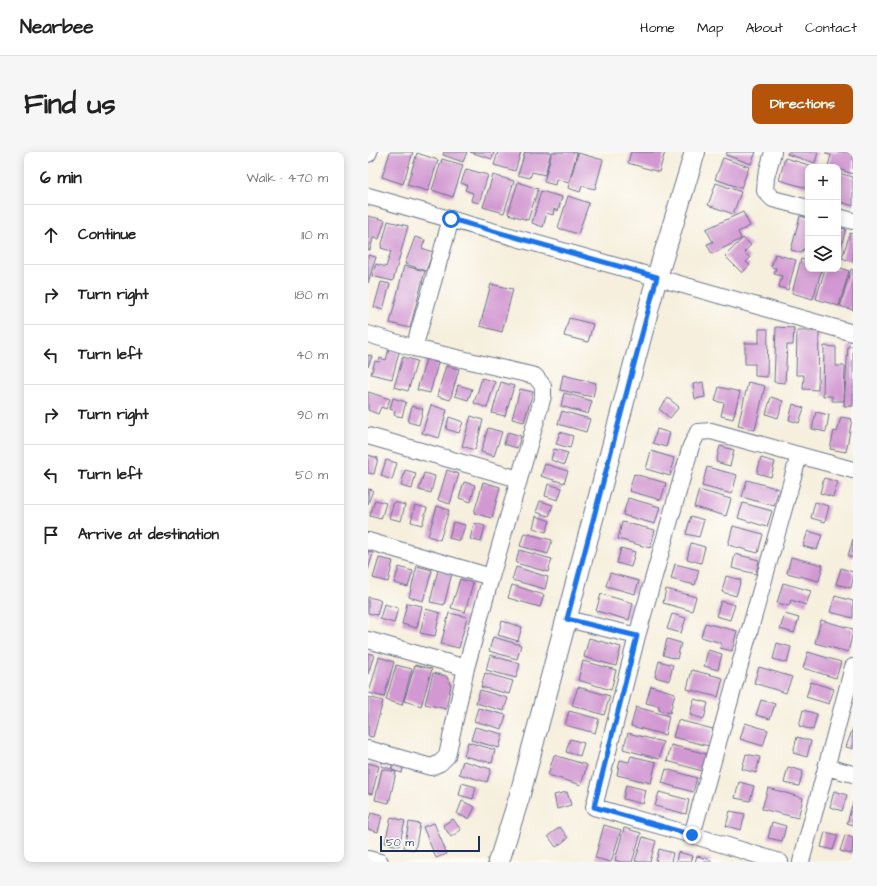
<!DOCTYPE html>
<meta charset="utf-8">
<style>
:root{--surface:#fff;--page:#f6f6f6;--text:#222;--muted:#767676;--line:#e0e0e0;--accent:#b45309}
body{margin:0;font-family:"Architects Daughter",sans-serif;background:var(--page);color:var(--text)}
.controls{position:absolute;right:12px;top:12px;display:grid;overflow:hidden;border-radius:8px;box-shadow:0 2px 10px #0003}
.controls button{width:36px;height:36px;display:grid;place-items:center;padding:0;border:0;border-bottom:1px solid var(--line);background:var(--surface);color:var(--text);font:20px sans-serif}
.scale{position:absolute;left:12px;bottom:10px;width:100px;box-sizing:border-box;padding-left:4px;border:2px solid #1b2f5e;border-top:0;font-size:11px;line-height:14px;white-space:nowrap;color:#1b2f5e;-webkit-text-stroke:3px #fdfcf7;paint-order:stroke}
.stop{position:absolute;width:12px;height:12px;margin:-9px;border:3px solid #1a73e8;border-radius:50%;background:#fff}
.stop.end{background:#1a73e8;border-color:#fff;box-shadow:0 1px 4px #0008}
.list{margin:0;padding:0;list-style:none}
h2{display:flex;justify-content:space-between;align-items:center;height:52px;margin:0;padding:0 16px;font-size:17px}
h2 small{font-size:13px;font-weight:400;color:var(--muted)}
.list li{display:grid;grid-template-columns:26px 1fr auto;gap:12px;align-items:center;box-sizing:border-box;height:60px;padding:0 16px;border-top:1px solid var(--line)}
.list b{display:block;font-size:15px;white-space:nowrap}
.list em{font-size:13px;font-style:normal;color:var(--muted)}
.icon{flex:none;width:22px;height:22px;fill:none;stroke:currentColor;stroke-width:2;stroke-linecap:round;stroke-linejoin:round}
.map{position:relative;flex:none;width:485px;height:710px;overflow:hidden;border-radius:8px}
header{display:flex;align-items:center;gap:24px;box-sizing:border-box;height:56px;padding:0 20px;background:var(--surface);border-bottom:1px solid var(--line)}
header strong{font-size:19px}
nav{display:flex;gap:22px;margin-inline-start:auto;font-size:14px}
.intro{display:flex;align-items:center;justify-content:space-between;box-sizing:border-box;height:96px;padding:0 24px}
h1{margin:0;font-size:28px}
.button{padding:10px 18px;border-radius:8px;background:var(--accent);color:#fff;font-size:14px;font-weight:700}
main{display:flex;gap:24px;padding:0 24px}
aside{flex:1;background:var(--surface);border-radius:8px;box-shadow:0 2px 10px #0003}
.map>svg:first-child{display:block}
.building{fill:#d298d2}
.lines{fill:none;stroke-linecap:round;stroke-linejoin:round}
.minor-casing{stroke:#68728a;stroke-width:18}
.tertiary-casing{stroke:#68728a;stroke-width:22}
.minor{stroke:#fff;stroke-width:16}
.tertiary{stroke:#fff;stroke-width:20}
.route{stroke:#1a73e8;stroke-width:5}
</style>
<header>
<strong>Nearbee</strong>
<nav><a>Home</a><a>Map</a><a>About</a><a>Contact</a></nav>
</header>
<div class="intro"><h1>Find us</h1><a class="button">Directions</a></div>
<main>
<aside>
<h2>6 min<small>Walk · 470 m</small></h2>
<ul class="list">
<li><svg class="icon" aria-label="ahead" viewBox="0 0 24 24"><path d="M12 20V5M6 11l6-6 6 6"/></svg><div><b>Continue</b></div><em>110 m</em></li>
<li><svg class="icon" aria-label="right" viewBox="0 0 24 24"><path d="M7 20v-9h11M14 6l5 5-5 5"/></svg><div><b>Turn right</b></div><em>180 m</em></li>
<li><svg class="icon" aria-label="left" viewBox="0 0 24 24"><path d="M17 20v-9H6M10 6l-5 5 5 5"/></svg><div><b>Turn left</b></div><em>40 m</em></li>
<li><svg class="icon" aria-label="right" viewBox="0 0 24 24"><path d="M7 20v-9h11M14 6l5 5-5 5"/></svg><div><b>Turn right</b></div><em>90 m</em></li>
<li><svg class="icon" aria-label="left" viewBox="0 0 24 24"><path d="M17 20v-9H6M10 6l-5 5 5 5"/></svg><div><b>Turn left</b></div><em>50 m</em></li>
<li><svg class="icon" aria-label="arrive" viewBox="0 0 24 24"><path d="M6 21V4h12l-3 4 3 4H6"/></svg><div><b>Arrive at destination</b></div></li>
</ul>
</aside>
<div class="map">
<svg width="485" height="710" viewBox="0 0 485 710">
<rect width="100%" height="100%" fill="#fdfcf7"/>
<filter id="ink" filterUnits="userSpaceOnUse"><feTurbulence type="fractalNoise" baseFrequency=".025" numOctaves="2"/><feDisplacementMap in="SourceGraphic" scale="8" xChannelSelector="R" yChannelSelector="G"/><feConvolveMatrix kernelMatrix="1 2 1 2 8 2 1 2 1" color-interpolation-filters="sRGB"/></filter>
<filter id="wash" filterUnits="userSpaceOnUse"><feTurbulence type="fractalNoise" baseFrequency=".012" numOctaves="4" result="noise"/><feDisplacementMap in="SourceGraphic" scale="16" xChannelSelector="R" yChannelSelector="G"/><feGaussianBlur stdDeviation="0.9" result="paint"/><feColorMatrix in="noise" values="0 0 0 0 0 0 0 0 0 0 0 0 0 0 0 0 0 1.4 0 .05"/><feComposite in="paint" operator="in"/></filter>
<g filter="url(#wash)">
<rect width="100%" height="100%" fill="#f6efdd"/>
<g id="blocks">
<path class="building" d="M22 0H45L35 32 14 25Z
M76 0H99L95 10 75 3Z
M102 0H126L124 7Z
M130 0H153L147 19 126 13Z
M157 0H183L177 23 164 20 162 26 150 23Z
M184 0H205L209 1 201 31 188 27 187 33 176 30Z
M263 0H297L291 20 260 11Z
M359 0H388L383 12 358 3Z
M420 0H450L447 11 419 2Z
M458 0H485V22L470 17V15H464L460 14 463 3 458 2Z
M49 1 70 8 60 39 39 33Z
M210 1 235 8 227 37 214 34 212 40 200 36Z
M355 6 381 15 373 36 347 27Z
M417 6 448 15H440V32L439 36 411 28Z
M74 7 95 13 85 45 64 38Z
M98 17 120 23 111 51 103 49 105 41 97 38 99 33 93 31Z
M470 21 485 25V54L470 49Z
M125 23 146 29 136 61 115 55Z
M150 30 170 37 160 68 140 62Z
M348 31 373 40 365 62 340 53Z
M173 39 194 45 190 59 186 57 185 63 179 61 175 75 164 71Z
M200 44 221 51 210 82 190 76Z
M375 60 382 74 370 80 373 87 344 102 339 92 345 90 338 77Z
M0 64 17 68 11 87 5 86 2 98H0Z
M432 64 440 66V99L435 97 434 101 423 98Z
M20 69 40 74 25 129 4 124 8 112 18 115 23 99 13 96Z
M471 76 478 77 470 105V80Z
M482 81 485 82V110L474 106Z
M47 85 57 88 54 96 65 100 58 119 37 112Z
M375 86 383 93 376 100 382 106 378 110 382 113 374 121 357 104Z
M407 102 428 108 420 138 411 135 414 124 406 122 408 116 403 115Z
M0 103 8 105 0 131Z
M433 107 440 109V117H454L445 147 424 141Z
M36 114 57 119 42 176 22 171Z
M470 115 481 119 471 154 448 147 457 117H470Z
M483 117 485 118V158L472 154Z
M13 130 22 132 15 158 6 155Z
M123 132 145 137 134 180 112 174Z
M201 166 225 172 220 190 196 184Z
M408 175 426 176 425 193H419L417 231 406 230Z
M391 177H400L399 225 387 224V212H377V191H391Z
M429 179H451L450 238 435 237 436 223H428Z
M456 194 468 195V214H477L476 249H464V244H455Z
M480 194H485V254H476Z
M21 197 31 200 24 227 3 222 7 209 11 210 12 206 18 208Z
M0 203 4 204 0 215Z
M35 205 49 209 40 239 26 235Z
M58 207 70 211 62 241 49 238Z
M78 214 91 217 82 248 69 244Z
M195 223 228 231 225 245 192 238Z
M114 226 127 230 119 256 106 251Z
M133 230 146 234 137 264 124 261Z
M335 230 337 245 327 247 325 232Z
M380 230 397 234 387 278 370 274Z
M90 233 104 237 100 248 87 244Z
M351 235 372 240 365 267 353 264 356 251 347 249Z
M152 237 165 240 156 270 144 267Z
M0 240 22 247 18 257 13 255 10 262 0 258Z
M196 241 224 249 220 262 193 254Z
M403 245 415 249 410 266 398 262Z
M25 246 38 250 34 265 26 263 27 259 22 257Z
M300 246 311 255 302 266 291 257Z
M425 252 436 256 431 271 421 268Z
M63 253 79 258 71 286 54 281Z
M44 254 55 257 51 273 40 270Z
M194 259 222 267 218 280 190 272Z
M448 260 461 263 458 280 444 277Z
M103 264 115 268 107 298 94 294Z
M81 265 95 270 91 281 78 277Z
M473 265 484 267 478 300 462 297 466 279 469 280Z
M120 276 134 280 126 304 113 300Z
M289 277 302 281 298 295 285 291Z
M140 280 153 284 149 296 136 292Z
M192 280 205 284 202 296 188 292Z
M352 294 366 298 362 314 348 310Z
M186 297 200 301 196 313 183 308Z
M283 299 306 306 302 324 278 317Z
M0 303 10 306 6 322 0 321Z
M393 306 407 310 403 325 389 321Z
M18 308 29 311 24 328 13 324Z
M177 312 200 319 196 331 173 324Z
M339 315 369 323 364 342 334 334Z
M37 318 48 321 44 337 33 334Z
M79 318 91 322 82 352 70 348Z
M56 321 67 324 63 341 51 338Z
M266 322 298 331 293 348 261 339Z
M456 326 470 330 465 345 452 341Z
M379 328 411 337 406 354 374 345Z
M96 330 107 333 103 350 91 346Z
M115 330 132 335 124 366 106 361Z
M180 332 194 336 190 348 177 344Z
M0 337 5 338 0 352Z
M331 338 363 347 358 364 326 355Z
M260 346 292 355 287 372 255 363Z
M7 348 18 351 13 367 2 364Z
M172 349 185 353 181 364 168 360Z
M26 350 37 353 33 369 21 366Z
M447 350 461 354 457 370 443 366Z
M375 351 404 359 399 375 370 366Z
M47 353 59 356 54 373 43 370Z
M69 354 81 358 72 388 60 384Z
M168 364 182 369 178 380 165 376Z
M323 364 336 368 331 385 318 382Z
M85 370 97 373 92 389 81 386Z
M254 370 287 378 282 396 250 387Z
M106 371 117 374 113 390 102 387Z
M365 374 395 382 390 401 360 393Z
M440 379 454 383 449 398 435 394Z
M156 381 184 388 180 402 152 394Z
M485 387V406L480 404Z
M323 391 337 395 333 411 319 407Z
M253 396 267 400 263 415 249 411Z
M151 398 184 407 180 420 148 411Z
M0 399 5 401 0 418Z
M367 402 391 408 388 422 364 416Z
M423 405 455 413 451 429 419 421Z
M11 406 25 409 20 430 5 426Z
M307 412 331 418 327 433 303 427Z
M49 414 64 418 55 449 41 445Z
M31 415 45 419 40 435 26 431Z
M148 415 180 425 177 437 144 428Z
M473 416 485 420V427L483 436 468 432Z
M70 418 84 421 76 453 62 450Z
M242 421 271 429 267 442 238 434Z
M358 424 373 428 368 444 354 440Z
M92 427 105 431 97 460 83 456Z
M415 431 443 439 438 453 423 448 421 454 409 451Z
M144 433 176 443 172 455 140 446Z
M298 437 328 445 324 459 295 451Z
M233 442 265 451 261 468 228 459Z
M467 444 485 449V466L462 460Z
M0 445 13 448 9 463 0 461Z
M353 449 367 453 362 468 348 464Z
M39 451 54 454 49 476 34 472Z
M16 452 30 456 26 471 12 467Z
M58 457 72 461 67 484 52 481Z
M81 461 99 465 91 496 73 492Z
M304 462 318 466 313 481 299 477Z
M417 462 431 466 426 481 412 477Z
M453 468 485 477V480L480 500 447 491Z
M134 469 154 475 150 489 130 483Z
M337 471 369 479 364 499 352 496 353 491 333 485Z
M125 485 153 493 149 507 121 499Z
M221 486 253 495 248 514 216 505Z
M299 487 313 491 309 507 295 503Z
M409 491 423 495 419 511 405 507Z
M340 498 354 502 350 518 336 514Z
M440 500 473 510 468 526 435 516Z
M0 501 6 503 0 522Z
M122 503 152 512 148 526 118 518Z
M11 505 26 510 16 545 1 541Z
M215 509 248 518 243 538 210 528Z
M291 509 305 513 301 529 287 525Z
M28 513 44 517 34 553 18 548Z
M47 513 64 517 53 554 36 549Z
M391 515 424 525 418 541 386 531Z
M324 518 355 526 350 545 319 537Z
M65 521 78 524 83 533 78 557 57 552Z
M117 521 145 529 141 542 113 535Z
M443 530 466 537 461 552 438 545Z
M283 534 307 541 302 561 291 558V554L278 551Z
M210 535 242 544 236 563 204 553Z
M112 538 140 546 136 559 108 551Z
M0 545 15 549 5 585 0 584Z
M326 547 340 551 336 567 322 563Z
M393 548 407 552 402 567 388 563Z
M268 555 301 564 297 583 263 574Z
M110 556 138 563 134 577 106 569Z
M435 558 449 562 445 578 431 574Z
M201 559 231 567 227 581 197 573Z
M310 568 345 577 341 594 305 585Z
M377 571 400 578 395 594 372 587Z
M107 575 135 582 131 596 103 588Z
M485 576V597L478 595Z
M260 581 295 590 291 607 255 597Z
M429 585 443 589 439 605 425 601Z
M202 587 216 591 212 604 198 600Z
M100 590 127 598 124 611 96 604Z
M303 593 339 602 334 619 299 609Z
M378 602 392 605 388 621 374 617Z
M186 603 219 613 213 633 180 623Z
M263 604 288 610 283 631 249 623 252 608 261 610Z
M15 608 25 611 23 617 13 614Z
M95 609 123 617 119 630 91 622Z
M0 611 11 614 4 642 0 641Z
M26 612 35 615 34 621 24 618Z
M420 615 435 619 431 634 416 631Z
M14 617 28 620 21 651 7 648Z
M298 617 329 626 325 640 294 631Z
M371 630 386 634 382 649 367 646Z
M94 631 108 635 105 647 91 643Z
M258 633 278 638 275 652 255 647Z
M400 636 435 646 430 666 394 657Z
M466 639 479 643 474 659 462 655Z
M199 640 203 653 189 657 186 643Z
M291 640 321 648 318 662 287 654Z
M94 649 107 655 101 667 89 662Z
M485 650V673L479 671Z
M362 659 377 662 373 678 358 674Z
M3 661 14 664 10 680 0 677V671Z
M23 665 37 669 31 694 17 691Z
M85 667 93 678 83 685 75 673Z
M41 670 52 672 47 698 36 696Z
M404 670 418 674 414 689 400 686Z
M66 671 79 702 68 706 55 675Z
M236 673 253 678 243 710 227 706Z
M192 675 200 686 188 695 180 684Z
M256 676 273 681 264 710H253L247 708Z
M457 680 470 683 465 698 453 695Z
M477 683 485 686 484 702 472 699Z
M275 685 288 689 282 710H271L267 709Z
M291 697 305 701 303 710H288Z
M310 700 325 704 323 710H308Z
M329 704 343 708V710H327Z"/>
</g>
</g>
<g filter="url(#ink)">
<use href="#blocks" fill-opacity="0" stroke="#68728a" stroke-width="1"/>
<g class="lines">
<g class="minor-casing">
<path id="minor" d="M405 0 398 25 397 39 405 47 440 56
M0 2 1 0
M0 44 485 181
M470 65 485 69
M0 182 46 196 167 224 175 234V244L123 425 0 389
M46 196 83 67
M0 284 151 327
M199 467 269 484
M0 488 98 516
M0 597 63 615 72 611 79 604 98 516 123 425
M458 615 485 622
M324 683 431 303
M0 707 12 710
M412 710 324 683 226 655 269 484 323 294 330 280 343 279 485 318
M433 710 485 515"/>
</g>
<g class="tertiary-casing">
<path id="tertiary" d="M130 710 133 703 151 646 289 125 327 0"/>
</g>
<use href="#minor" class="minor"/>
<use href="#tertiary" class="tertiary"/>
</g>
</g>
<g class="lines" filter="url(#ink)">
<path class="route" d="M83 67 289 125 199 467 269 484 226 655 324 683"/>
</g>
</svg>
<div class="controls">
<button>+</button>
<button>−</button>
<button><svg class="icon" aria-label="layers" viewBox="0 0 24 24"><path d="M12 4l9 5-9 5-9-5zM3 14l9 5 9-5"/></svg></button>
</div>
<div class="scale">50 m</div>
<div class="stop" style="left:83px;top:67px"></div>
<div class="stop end" style="left:324px;top:683px"></div>
</div>
</main>
